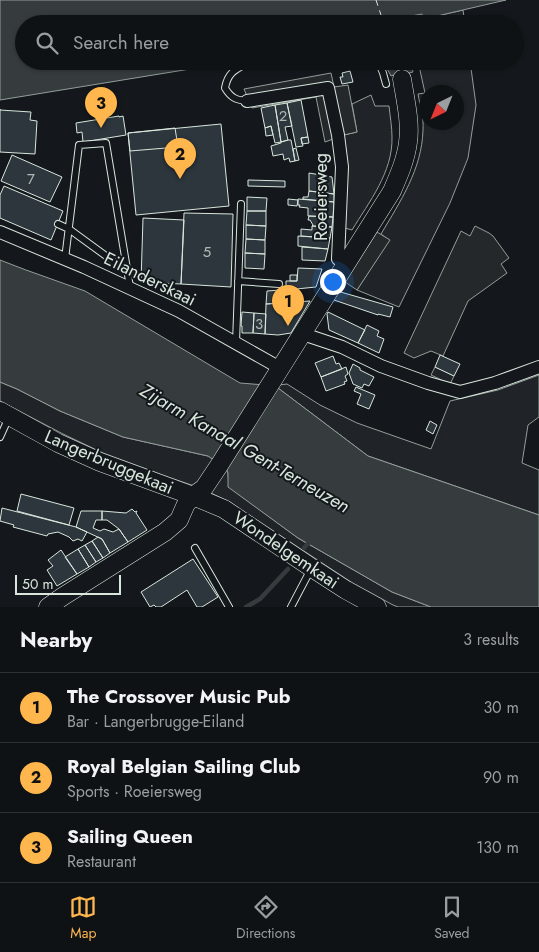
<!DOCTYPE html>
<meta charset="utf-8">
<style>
:root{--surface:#0f1215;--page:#181b1e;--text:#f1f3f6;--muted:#9b9ea0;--line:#2f3234;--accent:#ffb74d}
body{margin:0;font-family:Jost,sans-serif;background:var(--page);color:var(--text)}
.compass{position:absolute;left:419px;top:85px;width:45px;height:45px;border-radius:50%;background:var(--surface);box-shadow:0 1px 4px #0004;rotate:223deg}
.scale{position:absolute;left:15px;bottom:12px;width:106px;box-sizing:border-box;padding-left:5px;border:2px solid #d8e6dc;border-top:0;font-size:14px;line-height:18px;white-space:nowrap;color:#d8e6dc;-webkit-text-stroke:4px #14181c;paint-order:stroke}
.you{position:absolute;left:332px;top:281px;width:18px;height:18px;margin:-12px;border:4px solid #fff;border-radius:50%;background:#1a73e8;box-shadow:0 0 0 8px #1a73e833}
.badge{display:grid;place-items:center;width:32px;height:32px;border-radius:50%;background:var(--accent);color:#111;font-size:16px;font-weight:700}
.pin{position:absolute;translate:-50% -41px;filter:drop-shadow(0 1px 2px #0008)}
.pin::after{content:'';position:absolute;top:26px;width:18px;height:15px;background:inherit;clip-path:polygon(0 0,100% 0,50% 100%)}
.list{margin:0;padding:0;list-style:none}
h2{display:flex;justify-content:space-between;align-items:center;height:65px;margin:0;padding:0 20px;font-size:21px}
h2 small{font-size:16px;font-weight:400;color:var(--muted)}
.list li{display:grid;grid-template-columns:32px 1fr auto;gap:15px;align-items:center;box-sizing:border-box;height:70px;padding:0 20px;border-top:1px solid var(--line)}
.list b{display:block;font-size:19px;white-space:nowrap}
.list p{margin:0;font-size:16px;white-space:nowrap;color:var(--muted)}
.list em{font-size:16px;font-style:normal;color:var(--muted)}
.icon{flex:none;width:28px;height:28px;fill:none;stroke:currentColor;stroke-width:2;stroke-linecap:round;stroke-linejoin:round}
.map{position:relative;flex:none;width:539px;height:607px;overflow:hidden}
.search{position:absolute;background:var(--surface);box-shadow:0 1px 4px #0004;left:15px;right:15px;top:15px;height:55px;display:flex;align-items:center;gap:12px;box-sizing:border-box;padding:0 18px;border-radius:28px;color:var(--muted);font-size:19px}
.sheet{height:275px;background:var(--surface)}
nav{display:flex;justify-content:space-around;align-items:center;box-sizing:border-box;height:70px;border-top:1px solid var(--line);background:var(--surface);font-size:14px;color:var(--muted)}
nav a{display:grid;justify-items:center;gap:2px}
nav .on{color:var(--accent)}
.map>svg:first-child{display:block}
.green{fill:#202428;stroke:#939e99;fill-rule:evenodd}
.parking{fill:#24282b;stroke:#939e99}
.water{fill:#363b3e;stroke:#939e99}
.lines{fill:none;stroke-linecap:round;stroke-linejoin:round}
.stream{stroke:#363b3e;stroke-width:4.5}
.ferry{stroke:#d8e6dc;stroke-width:1;stroke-dasharray:6 5;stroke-linecap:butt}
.building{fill:#2c363c;stroke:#d8e6dc}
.lane-casing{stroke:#d8e6dc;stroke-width:8}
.street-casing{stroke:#d8e6dc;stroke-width:14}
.secondary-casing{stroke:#d8e6dc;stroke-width:19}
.lane{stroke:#14181c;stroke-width:6}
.street{stroke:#14181c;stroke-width:12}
.secondary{stroke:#14181c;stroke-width:18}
.labels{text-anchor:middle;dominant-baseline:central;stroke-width:4;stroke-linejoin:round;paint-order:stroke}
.number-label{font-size:15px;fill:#adbab4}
.street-label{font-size:18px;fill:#d8e6dc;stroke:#14181c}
.water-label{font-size:19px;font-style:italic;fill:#d8e6dc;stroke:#14181c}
</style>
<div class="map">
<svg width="539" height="607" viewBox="0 0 539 607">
<rect width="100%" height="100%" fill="#14181c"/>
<path class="green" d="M463 10 465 24H411L424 19Z
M418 61H470L476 105 468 158 450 203 399 307 357 290 389 240 381 234C400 202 422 169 423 130 424 118 420 106 418 94L425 93ZM426 92H456V122H426Z
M371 95 375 106H389C390 116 392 127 392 137 393 172 369 202 352 230L345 228 348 167 344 135 357 132 352 104Z
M435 367 454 376 450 384 431 375Z
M539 375V417L528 425 522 463 539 470V515L368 456 278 388 274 390 279 385 287 384 320 405 357 423 431 449 450 401 498 390Z
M0 382 17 389 60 411 123 437 208 456 226 468 228 473 229 487 298 538 392 592 431 607H398L393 605 351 582 228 501 200 488 171 478 103 453 63 434 0 401Z"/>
<path class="parking" d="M331 73 334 87 348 85 357 132 344 135 325 142 316 97 252 108 244 89Z
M475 226 489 233 493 236 509 258 501 264 507 273 468 301 443 356 431 351 414 358 404 353 461 231 470 236Z
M377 232 390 240 357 290 345 282Z"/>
<path class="water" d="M0 0H506L424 19 422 14 400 18 401 24H24V61H230L227 63 0 100Z
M383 61H410L413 72 409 73 410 76 395 80 394 75 391 76Z
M0 260 26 270 85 291 240 383 265 385 274 390 278 388 368 456 539 515V607H431L392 592 298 538 228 487V473L226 468 208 456 123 437 60 411 17 389 0 382Z"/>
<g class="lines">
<path class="stream" d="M304 548 312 539
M246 607 260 599 288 569"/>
<path class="ferry" d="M376 0 384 24
M396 61 399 71"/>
</g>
<path class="building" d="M350 71 353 82 342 84 340 77H343L342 73Z
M301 100 308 137 301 138 303 146 296 147 287 103Z
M287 103 292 126 285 127 288 140 281 142 275 105Z
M275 105 281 142 275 143 271 126 265 128 261 108Z
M0 109V110L31 112 30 120 37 121 35 154 0 152Z
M119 116V117L123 116 126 135 83 142 82 132 77 133 76 123Z
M221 124 229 206 136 215 128 133Z
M271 126 273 135 266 136 265 128Z
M175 128 178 147 130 151 128 133Z
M308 137 309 143 302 144 301 138Z
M288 140H291L295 161 290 162 289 158 284 160 283 154 273 156 271 146 281 143V142Z
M296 148 299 160 295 161 293 149Z
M12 155 62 177 50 202 1 181Z
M309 173 332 177 334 194 309 191Z
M248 180 285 181V187L248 186Z
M4 186 63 211 51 240 0 218V195Z
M309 191 334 194V202L303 199V197H308Z
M247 197 267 198 266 211H247Z
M288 199 298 200 297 206 288 205Z
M298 199 334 202 333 217 308 216V208L299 207 300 205H298Z
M247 211H266V226L246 225Z
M184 213 233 214 231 287 181 284Z
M309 216 333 217 332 227 312 226 313 225 310 220H308Z
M143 218 184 220 181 284 141 282Z
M246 225 266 226 265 240 246 239Z
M312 226 332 227 330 238 301 236V229L312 230Z
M298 236 330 238 328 249 298 246Z
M246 239 265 240V254L245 253Z
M302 247 328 249 325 261 302 260Z
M245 253 265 254 264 269 245 268Z
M298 268 322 269 316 287 286 290V281H297Z
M290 275H297V281H290Z
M280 290V303L266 304 267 291Z
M337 291 393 307 390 317 378 314V315L334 300Z
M310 301 291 333 278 335 265 334 266 304Z
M242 312 254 313 253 333H242V326H241Z
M328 312 365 330 358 343 329 330 327 314Z
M254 313 266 314 265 334 253 333Z
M367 325 379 331 377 336 384 339 379 353 358 343Z
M440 355 460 364 454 376 435 367Z
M333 356 336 364 339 363 342 369 321 377 315 363Z
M353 364 360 368V370L374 377 369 386 364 384 362 388 353 384 349 373Z
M346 367 348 374 345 376 347 381 344 382 345 384 326 391 321 377Z
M356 387 375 395 369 409 357 404 361 394 354 391Z
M430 421 437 425 433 434 426 430Z
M21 494 74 508 69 525 17 511Z
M2 508 76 527 87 532 82 541 78 539 73 541 69 537 58 532 48 534 47 536 13 527 14 525 0 521Z
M132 509 135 512 137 511 136 513 147 530 128 542 119 529 107 520H102V511L126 513Z
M81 511H102V520H96L93 528 100 531 104 529 113 532 119 529 128 542 110 553 102 539 76 527Z
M98 537 102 539 110 553 103 558 92 541Z
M92 541 103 558 96 562 85 545Z
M85 545 96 562 89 567 78 549Z
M78 549 89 567 77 574 65 557Z
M61 550 77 574 57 586 47 570 53 566 48 560Z
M193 559 218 597 202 607H197L187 590 161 607H156L154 605 150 607 141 592Z"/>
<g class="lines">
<g class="lane-casing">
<path id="lane" d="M378 61 383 73 386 84
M247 101C236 100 231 98 225 88 228 71 237 69 251 61
M58 224 69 229 128 272
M65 259 79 145 106 143 130 287
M238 281 279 284
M236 343 241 204
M0 437 9 417
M195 548 229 607
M291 607 311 569"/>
</g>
<g class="street-casing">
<path id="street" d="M247 101 328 88 338 135 342 167 338 259 346 264
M0 232 84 267 179 311 280 368
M303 334 342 347 381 366 428 383 460 392 495 383 539 367"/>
</g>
<g class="secondary-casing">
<path id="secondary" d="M0 411 58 443 100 462 193 496 224 509 312 568 346 590 377 607
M48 607 62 597 165 532 179 520 186 504 193 496 204 488 220 464 392 191C399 175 406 159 408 142 411 123 405 98 402 79"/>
</g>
<use href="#lane" class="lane"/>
<use href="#street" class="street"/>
<use href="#secondary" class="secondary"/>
</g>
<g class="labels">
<g class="number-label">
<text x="283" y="116">2</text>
<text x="31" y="179">7</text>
<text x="207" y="252">5</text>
<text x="259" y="324">3</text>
</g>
<g class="street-label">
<text transform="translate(321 197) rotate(-90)">Roeiersweg</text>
<text transform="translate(150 279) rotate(26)">Eilanderskaai</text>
<text transform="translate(109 462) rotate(23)">Langerbruggekaai</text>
<text transform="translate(286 550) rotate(34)">Wondelgemkaai</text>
</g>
<g class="water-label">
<text transform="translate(245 448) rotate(30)">Zijarm Kanaal Gent-Terneuzen</text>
</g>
</g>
</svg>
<svg class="compass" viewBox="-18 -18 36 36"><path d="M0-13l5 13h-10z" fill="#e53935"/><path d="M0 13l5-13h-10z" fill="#9b9ea0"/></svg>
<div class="scale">50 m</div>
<div class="you"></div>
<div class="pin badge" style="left:288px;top:326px">1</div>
<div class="pin badge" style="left:180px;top:179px">2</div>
<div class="pin badge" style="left:101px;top:128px">3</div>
<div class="search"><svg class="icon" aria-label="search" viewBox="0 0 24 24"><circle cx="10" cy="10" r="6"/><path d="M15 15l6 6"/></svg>Search here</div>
</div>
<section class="sheet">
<h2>Nearby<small>3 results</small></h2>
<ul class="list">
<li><span class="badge">1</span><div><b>The Crossover Music Pub</b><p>Bar · Langerbrugge-Eiland</p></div><em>30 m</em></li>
<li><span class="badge">2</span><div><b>Royal Belgian Sailing Club</b><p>Sports · Roeiersweg</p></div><em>90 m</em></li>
<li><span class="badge">3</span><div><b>Sailing Queen</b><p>Restaurant</p></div><em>130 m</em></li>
</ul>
</section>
<nav>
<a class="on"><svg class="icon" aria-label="map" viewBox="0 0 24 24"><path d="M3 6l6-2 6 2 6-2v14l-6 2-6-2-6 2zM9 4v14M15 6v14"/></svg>Map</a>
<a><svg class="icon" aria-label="directions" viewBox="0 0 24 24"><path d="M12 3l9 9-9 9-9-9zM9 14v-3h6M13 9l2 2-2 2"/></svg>Directions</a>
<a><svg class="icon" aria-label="saved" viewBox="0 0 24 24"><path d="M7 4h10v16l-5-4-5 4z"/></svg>Saved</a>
</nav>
